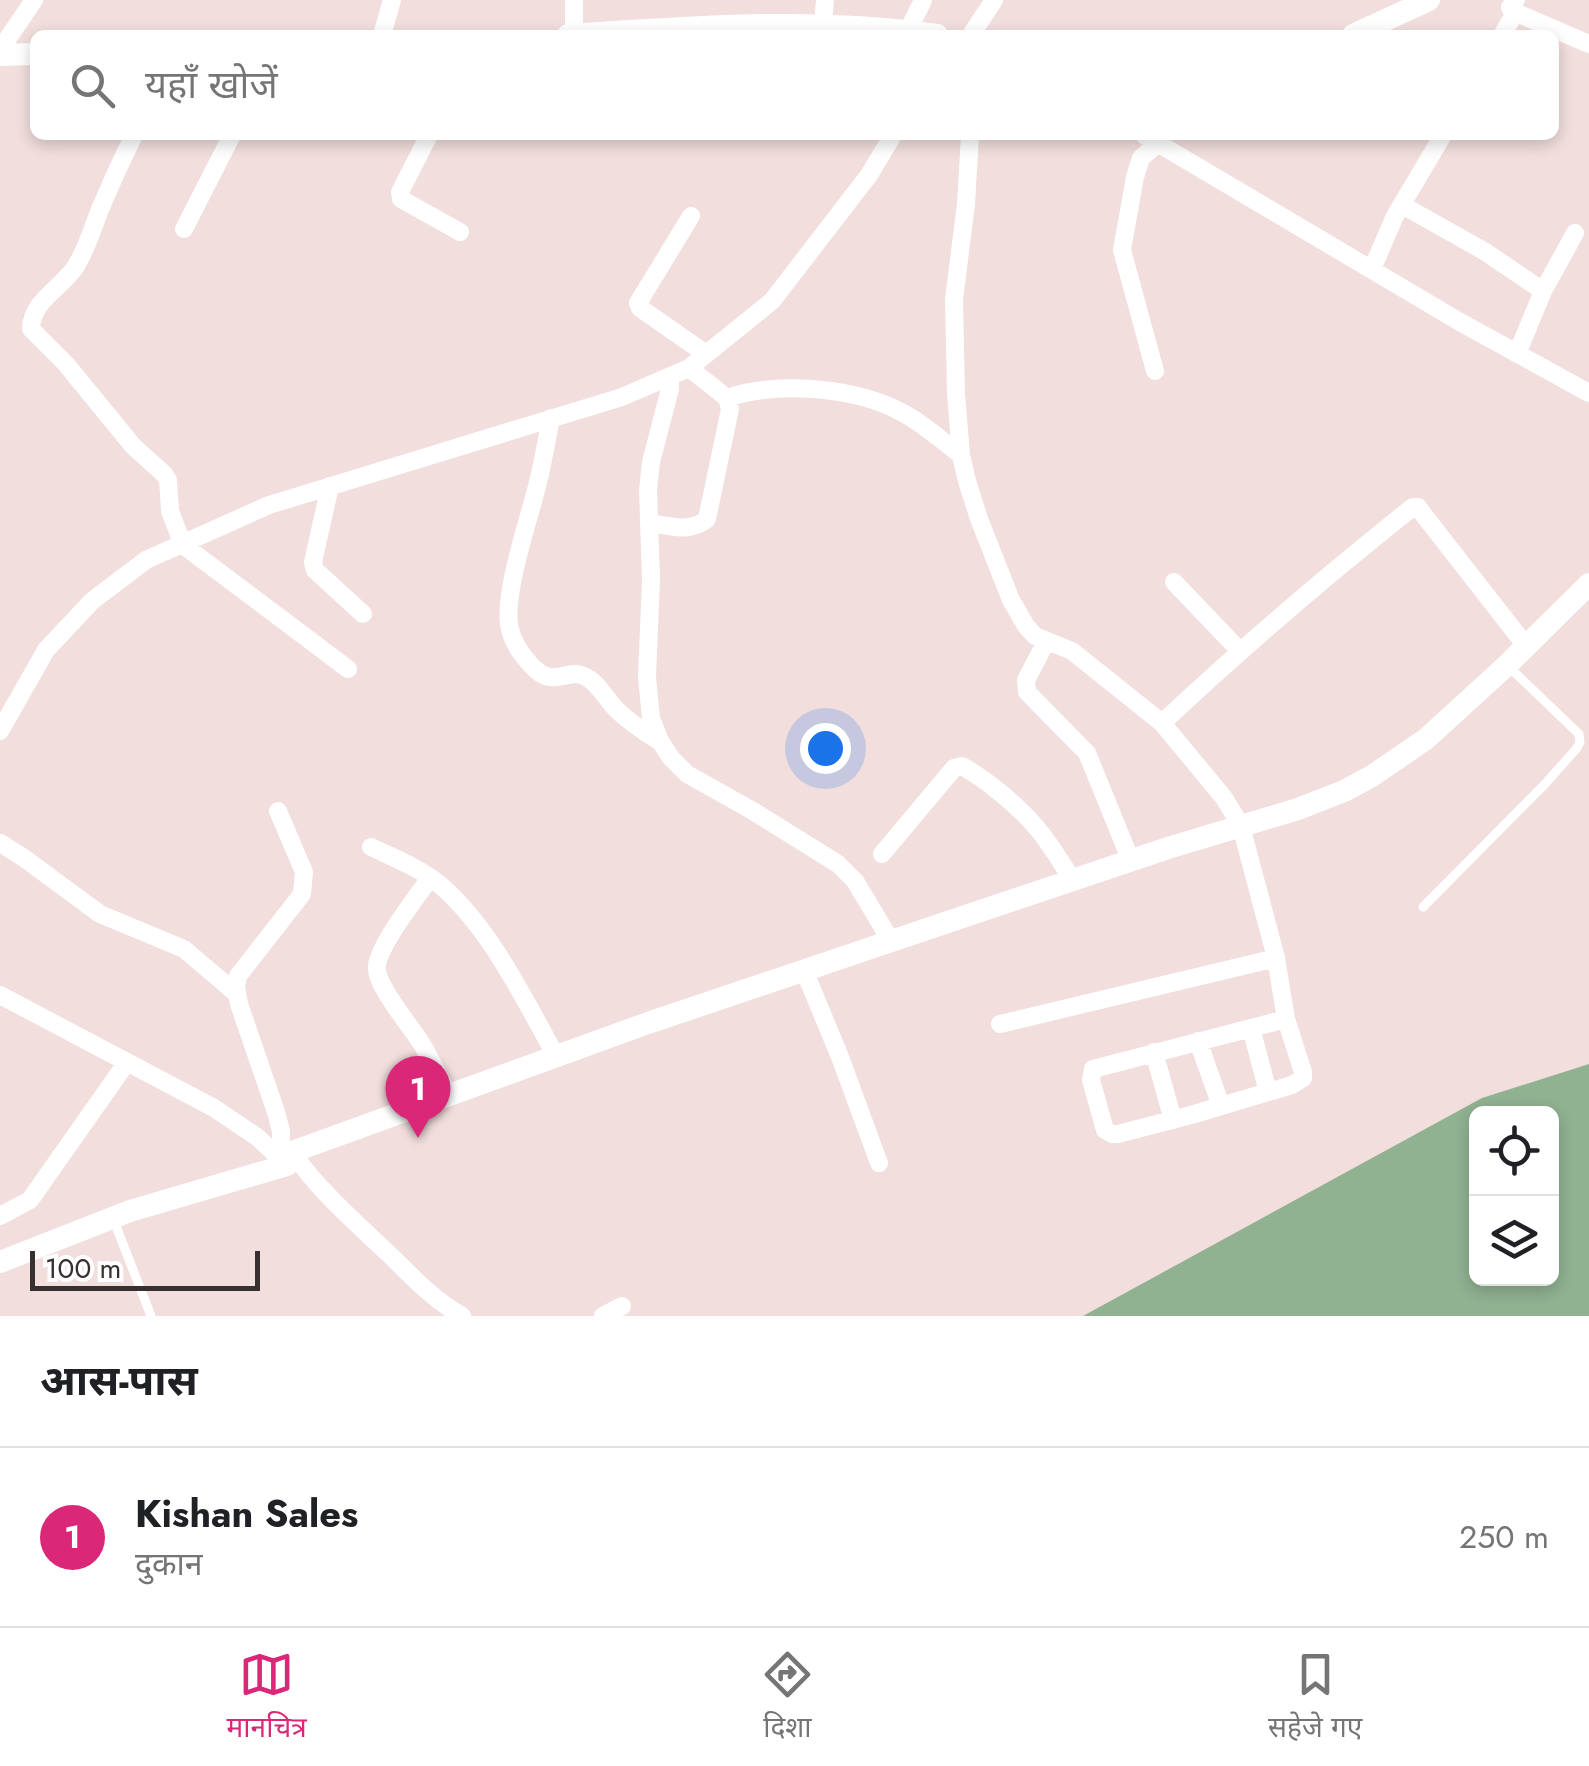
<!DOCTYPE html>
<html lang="hi">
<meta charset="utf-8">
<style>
:root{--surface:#fff;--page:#f6f6f6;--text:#202124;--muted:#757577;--line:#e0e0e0;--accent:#db2777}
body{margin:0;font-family:Jost,"Noto Sans Devanagari",sans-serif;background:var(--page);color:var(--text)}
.controls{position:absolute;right:30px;bottom:30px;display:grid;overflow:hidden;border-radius:15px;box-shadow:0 5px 15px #0003}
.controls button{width:90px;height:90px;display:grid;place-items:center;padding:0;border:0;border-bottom:2px solid var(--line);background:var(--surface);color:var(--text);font:50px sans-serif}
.scale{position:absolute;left:30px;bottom:25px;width:230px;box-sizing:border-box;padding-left:10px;border:5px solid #383030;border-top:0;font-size:28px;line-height:35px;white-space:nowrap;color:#383030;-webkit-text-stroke:8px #fff;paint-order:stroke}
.you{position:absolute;left:825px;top:748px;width:35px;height:35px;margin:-25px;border:8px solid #fff;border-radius:50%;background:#1a73e8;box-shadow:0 0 0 15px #1a73e833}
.badge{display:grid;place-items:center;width:65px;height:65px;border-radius:50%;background:var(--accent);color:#fff;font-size:32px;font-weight:700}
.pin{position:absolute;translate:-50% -82px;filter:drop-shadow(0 2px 5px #0008)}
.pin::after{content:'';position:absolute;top:52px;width:35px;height:30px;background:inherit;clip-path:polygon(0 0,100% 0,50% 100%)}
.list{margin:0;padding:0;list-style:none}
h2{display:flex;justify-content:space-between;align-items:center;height:130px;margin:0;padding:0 40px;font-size:42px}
h2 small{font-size:32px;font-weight:400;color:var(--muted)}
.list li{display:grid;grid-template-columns:65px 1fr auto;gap:30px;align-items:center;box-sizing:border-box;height:180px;padding:0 40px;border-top:2px solid var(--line)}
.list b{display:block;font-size:38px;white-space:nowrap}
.list p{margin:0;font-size:32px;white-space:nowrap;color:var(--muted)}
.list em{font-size:32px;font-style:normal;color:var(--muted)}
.icon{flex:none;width:55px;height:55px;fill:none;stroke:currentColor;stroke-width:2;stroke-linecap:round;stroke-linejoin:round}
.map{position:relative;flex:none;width:1589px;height:1316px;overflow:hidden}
.search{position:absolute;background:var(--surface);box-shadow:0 5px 15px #0003;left:30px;right:30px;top:30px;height:110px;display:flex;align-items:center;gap:25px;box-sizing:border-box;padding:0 35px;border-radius:15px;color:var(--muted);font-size:38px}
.sheet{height:310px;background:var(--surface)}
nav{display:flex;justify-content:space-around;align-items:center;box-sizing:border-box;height:140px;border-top:2px solid var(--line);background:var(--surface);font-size:28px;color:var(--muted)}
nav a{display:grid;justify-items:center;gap:5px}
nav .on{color:var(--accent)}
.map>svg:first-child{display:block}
.water{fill:#90b291;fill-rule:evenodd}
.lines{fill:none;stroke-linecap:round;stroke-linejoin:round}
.lane{stroke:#fff;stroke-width:9}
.street{stroke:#fff;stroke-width:18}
.secondary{stroke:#fff;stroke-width:22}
</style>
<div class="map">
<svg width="1589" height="1316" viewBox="0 0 1589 1316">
<rect width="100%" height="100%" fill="#f1dedd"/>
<path class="water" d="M1589 1064V1316H1083L1482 1098ZM1476 1114H1552V1278H1476Z"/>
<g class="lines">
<path class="lane" d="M1423 907 1545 784 1577 748 1580 742 1579 734 1509 667
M114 1221 151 1316"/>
<path class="street" d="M574 0V35
M1516 0 1510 7 1512 11 1589 44
M823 25 825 0
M908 31 923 0
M382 35 392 0
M971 35 994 0
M1502 35 1515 13
M0 50 34 0
M134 135C122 159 111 183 101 207 93 227 87 248 76 266 63 287 31 301 31 329L66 364 133 446 164 474 168 480 170 511 183 545 348 669
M429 135 400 192 401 199 460 232
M970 135 966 204 954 299 956 394 961 455 967 481 979 519 1011 600 1026 626 1035 636 1072 651 1162 723 1224 798 1241 826 1276 958 1286 1019 1303 1072V1078L1292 1085 1191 1115 1118 1134H1112L1105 1130 1091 1080 1093 1069 1286 1019
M1144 135 1460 322 1589 393
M1402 205 1484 251 1543 291
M691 216 638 303 640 308 706 354
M184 229 232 135
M1372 269 1395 216 1443 135
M1517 354 1543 291 1575 233
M1155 371 1122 250 1135 177 1141 158 1157 144
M670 376V389L651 462 648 490 651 579 647 677 651 718 660 741 671 758 687 774 753 811 838 864 855 881 891 941
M727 398C778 381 856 387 903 413 924 424 942 441 961 455
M551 418C546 443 542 469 535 494 527 525 502 599 510 629 513 645 528 664 540 673 555 684 570 669 584 676 598 682 606 699 616 709 629 722 644 732 659 741
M330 486 313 562 315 570 363 614
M649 523C668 526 691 533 707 519L730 409 727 398 689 368
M1174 582 1239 650
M1046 642 1026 680 1027 692 1087 753 1131 861
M1162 723C1243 647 1326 576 1413 507H1418L1423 514 1526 646
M0 731 46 650 92 601 146 560 269 505 622 397 689 368 772 301 869 175 893 135
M278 811 304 872 302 894 238 976 236 987 239 1004 276 1112 281 1131V1159
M0 843 24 858 100 914 184 949 237 994
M371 847C394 858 420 868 439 884 490 927 524 999 556 1056
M882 854 954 768 962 766C986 779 1018 806 1036 827 1050 843 1061 863 1073 880
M430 878C416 898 381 942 377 965 373 984 413 1028 423 1046 432 1062 440 1078 448 1095
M804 970 840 1057 879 1163
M0 995 214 1108 257 1137 283 1161
M1000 1024 1276 958
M1251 1028 1268 1092
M1198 1041 1221 1106
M1154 1052 1173 1120
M292 1152C319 1191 355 1222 390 1255 412 1277 434 1300 462 1316
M0 1216 30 1200 127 1062
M603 1316 622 1306"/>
<path class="secondary" d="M568 35C691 27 814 17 937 35
M1353 35 1429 0
M0 55 35 54
M0 1262 130 1211 287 1165 292 1152 648 1023 1168 848 1298 809 1344 791 1372 776 1426 739 1507 665 1589 584"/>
</g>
</svg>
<div class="controls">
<button><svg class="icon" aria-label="locate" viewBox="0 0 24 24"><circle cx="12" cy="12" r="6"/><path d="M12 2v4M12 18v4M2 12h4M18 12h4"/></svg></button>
<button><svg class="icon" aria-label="layers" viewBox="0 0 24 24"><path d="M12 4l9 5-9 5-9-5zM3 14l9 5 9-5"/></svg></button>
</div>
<div class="scale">100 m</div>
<div class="you"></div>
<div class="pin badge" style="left:418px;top:1138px">1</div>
<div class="search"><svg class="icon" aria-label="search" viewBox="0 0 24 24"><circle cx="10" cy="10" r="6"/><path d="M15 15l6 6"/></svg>यहाँ खोजें</div>
</div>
<section class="sheet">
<h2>आस-पास<small></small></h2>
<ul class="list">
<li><span class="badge">1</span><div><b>Kishan Sales</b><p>दुकान</p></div><em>250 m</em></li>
</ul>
</section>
<nav>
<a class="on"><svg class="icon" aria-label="map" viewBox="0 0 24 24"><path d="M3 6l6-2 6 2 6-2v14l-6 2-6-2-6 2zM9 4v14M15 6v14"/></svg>मानचित्र</a>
<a><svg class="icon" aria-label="directions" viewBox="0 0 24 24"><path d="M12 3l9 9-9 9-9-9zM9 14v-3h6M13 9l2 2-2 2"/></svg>दिशा</a>
<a><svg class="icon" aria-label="saved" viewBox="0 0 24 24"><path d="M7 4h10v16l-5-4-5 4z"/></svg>सहेजे गए</a>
</nav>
